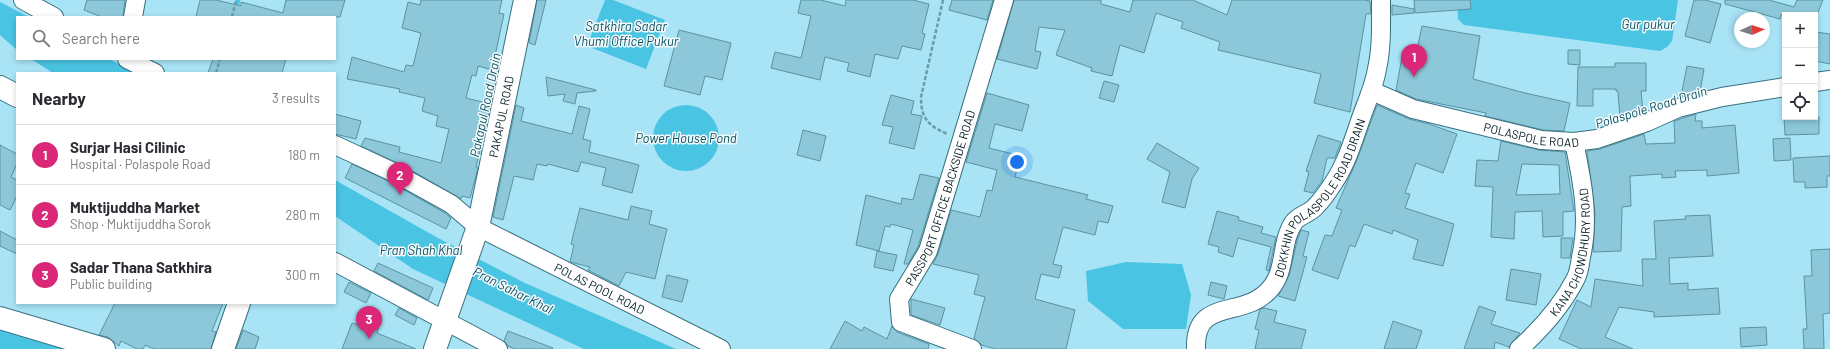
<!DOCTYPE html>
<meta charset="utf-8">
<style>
:root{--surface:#fff;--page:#f7f7f7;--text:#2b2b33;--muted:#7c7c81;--line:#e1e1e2;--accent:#db2777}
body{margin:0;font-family:Barlow,sans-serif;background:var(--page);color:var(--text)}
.controls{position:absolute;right:12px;top:12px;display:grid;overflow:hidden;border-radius:0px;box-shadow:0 2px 6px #0003}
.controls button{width:36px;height:36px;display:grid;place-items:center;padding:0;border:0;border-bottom:1px solid var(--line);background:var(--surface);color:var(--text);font:20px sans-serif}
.compass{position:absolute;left:1734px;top:12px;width:36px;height:36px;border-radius:50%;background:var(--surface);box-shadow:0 2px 6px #0003;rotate:87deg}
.you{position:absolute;left:1017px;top:162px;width:14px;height:14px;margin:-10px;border:3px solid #fff;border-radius:50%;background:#1a73e8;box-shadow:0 0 0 6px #1a73e833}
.badge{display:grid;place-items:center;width:26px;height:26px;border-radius:50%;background:var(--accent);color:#fff;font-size:13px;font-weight:700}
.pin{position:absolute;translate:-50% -33px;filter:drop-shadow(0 1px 2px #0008)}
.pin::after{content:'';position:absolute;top:21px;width:14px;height:12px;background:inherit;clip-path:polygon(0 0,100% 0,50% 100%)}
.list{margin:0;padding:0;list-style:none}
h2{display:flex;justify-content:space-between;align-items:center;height:52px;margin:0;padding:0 16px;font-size:17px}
h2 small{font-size:13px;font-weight:400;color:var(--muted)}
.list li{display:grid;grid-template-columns:26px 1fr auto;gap:12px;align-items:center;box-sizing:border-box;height:60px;padding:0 16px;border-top:1px solid var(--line)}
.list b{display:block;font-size:15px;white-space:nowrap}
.list p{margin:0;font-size:13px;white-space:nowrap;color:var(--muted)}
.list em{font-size:13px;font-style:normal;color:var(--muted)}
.icon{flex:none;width:22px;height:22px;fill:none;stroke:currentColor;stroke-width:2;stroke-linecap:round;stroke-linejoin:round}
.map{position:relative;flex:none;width:1830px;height:349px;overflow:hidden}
.search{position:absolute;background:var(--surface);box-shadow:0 2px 6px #0003;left:16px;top:16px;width:320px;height:44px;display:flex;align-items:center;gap:10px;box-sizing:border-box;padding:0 14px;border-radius:0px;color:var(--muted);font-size:15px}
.panel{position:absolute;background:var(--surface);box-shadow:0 2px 6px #0003;left:16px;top:72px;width:320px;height:232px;border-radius:0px}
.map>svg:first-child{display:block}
.water{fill:#49c4e3}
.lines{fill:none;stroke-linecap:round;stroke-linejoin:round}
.stream{stroke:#49c4e3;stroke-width:4.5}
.building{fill:#8dc8da;stroke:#5993a3;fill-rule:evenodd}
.minor-casing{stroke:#367080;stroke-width:20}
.major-casing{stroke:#367080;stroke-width:24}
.path{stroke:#6c9ba9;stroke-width:2.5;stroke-dasharray:4 2;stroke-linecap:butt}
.minor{stroke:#fff;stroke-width:18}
.major{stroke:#fff;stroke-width:22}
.labels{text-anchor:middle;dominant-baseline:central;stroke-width:3;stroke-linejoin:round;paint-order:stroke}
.street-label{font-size:12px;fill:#021920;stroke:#f5fbfd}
.water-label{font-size:13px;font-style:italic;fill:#085161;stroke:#f5fbfd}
</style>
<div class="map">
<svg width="1830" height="349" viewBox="0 0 1830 349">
<rect width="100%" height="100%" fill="#a8e4f6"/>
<path class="water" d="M605 0H613L665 20 646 69 587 46Z
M1457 0H1678L1672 41 1667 47 1660 51 1464 25 1458 19Z
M0 2 29 17H17V50L0 35Z
M31 59H109L136 73H53Z
M653 138a33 33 0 1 1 66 0a33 33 0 1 1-66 0Z
M335 180 438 238 525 283 676 349H584L413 269 335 216Z
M1126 262 1182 264 1191 295 1186 329H1123L1088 301 1086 271Z
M0 327 82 349H0Z"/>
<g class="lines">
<path class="stream" d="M234 17 238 0"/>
</g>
<path class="building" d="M87 0H125L123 17H102L84 10Z
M200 0H216L241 6V2L283 13 286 0H345L340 17H196Z
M421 0H502L499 13 504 14 492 70 478 66 476 76 472 75 466 98 491 104 476 167 478 168 470 198 462 196 461 199 400 164 361 146 365 138 400 147 399 152 441 163 449 129 436 126 438 116 422 111 425 98 399 92 400 89 347 79 352 57 404 72 406 65 413 66 421 33 402 28 408 2 420 5Z
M537 0H546L535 45 529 43Z
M801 0H821L845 6 846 0H913L929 4 922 33 925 34 921 50 902 46 898 59 875 54 870 77 847 71 849 63 825 57 820 80 771 68 775 52 801 58 811 16 798 13Z
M952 0H993L987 20 949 10Z
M1014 0H1101V4L1130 12 1133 0H1193L1227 15 1232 0H1365L1370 1 1371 14H1366L1350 112 1314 103 1321 74 1218 50 1220 42 1181 28 1183 22 1156 13 1144 53 1120 45 1112 76 1091 71 1092 68 1056 55 1065 30 1039 27 1035 51 1041 52 1037 69 997 59Z
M1414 0H1470L1471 9 1415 13Z
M1694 0H1705L1721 4 1710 43 1685 36Z
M1725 0H1769L1794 7 1797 0H1823L1817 15H1781L1780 19 1725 4Z
M1392 5 1414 9V13L1392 15Z
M1422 26 1480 36 1473 79 1525 93 1570 103 1564 131 1543 130 1485 116 1486 113 1416 99 1396 90 1402 57 1415 59Z
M679 30 731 43 722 80 705 76 700 95 664 86Z
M1815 32 1830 34V64L1815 61Z
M1568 50H1580V65L1568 64Z
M213 59H286L282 73H208Z
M1615 63H1646V91H1641L1643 112 1620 120 1618 91H1616V89H1593V106H1577L1578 67H1615Z
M1687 66 1704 69 1700 92 1681 96Z
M546 77 596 90V91L577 93 575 104 563 101 565 94 548 96Z
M1104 81 1119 85 1114 102 1099 98Z
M987 93 1029 105 1022 131 995 124 989 148 1021 156 1015 177 1088 195 1086 199 1113 206 1108 223 1098 221 1095 235 1063 227 1053 264 1062 266 1059 278 1041 274 1035 299 1075 310 1066 349H995L982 345 974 338 985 297 974 294 979 275 933 264 938 254 951 210 980 217 987 190 992 191 997 170 966 162Z
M891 95 914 101 911 114 922 116 914 149 889 143 893 127 882 125Z
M516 105 524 108 521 121 572 134 579 106 590 109 583 139 591 141 589 152 639 165 632 193 602 185 606 168 581 162 578 172 548 164 547 166 537 164 533 180 514 176 503 220 493 217Z
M1377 105 1409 119 1429 124 1457 134 1443 173 1416 163 1405 193 1410 194 1405 208 1454 224 1443 266 1413 259 1418 240 1393 230 1392 234 1364 224 1355 247 1350 245 1338 279 1312 270 1325 235 1332 236 1342 210 1336 208 1358 157Z
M335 114 361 121 356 139 335 134Z
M1696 114 1695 121H1702V128L1735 125 1739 173 1707 176V170L1675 171 1676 177 1662 178V174L1630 176 1631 206 1622 207 1621 251 1593 252 1595 213 1587 151 1600 149 1644 134 1646 144 1675 143 1674 121Z
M1784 117H1819V134L1785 135Z
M803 130 826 136 820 161 797 155Z
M1318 135 1341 142 1335 158H1327L1322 181 1313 193 1304 191 1309 172 1306 171Z
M1790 138 1791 160 1774 161 1773 139Z
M1501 141 1539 150 1565 152 1574 211 1563 212V236L1543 237 1542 211 1515 212 1514 239 1491 237 1493 187 1475 186 1477 160 1498 161ZM1522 164 1559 165 1560 194 1516 195Z
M1157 143 1199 168 1192 179 1185 208 1162 202 1170 172 1147 159Z
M0 145 17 154V164L11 177 17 180V196L10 210 0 205Z
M1830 156V176H1827V187L1805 188V182H1794L1793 158Z
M352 164 390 182 445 213 451 218 446 229 345 178Z
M920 174 939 178 918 247 908 264H904L913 230 891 224 890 227 885 226 879 251 856 245 866 195 901 204 902 198 913 200Z
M631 206 652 211 649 224 667 229 655 279 626 272 619 286 588 270 590 267 570 262 574 245 571 244 580 208 628 220Z
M1217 211 1239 217 1238 220 1263 227 1261 233 1276 237 1269 271 1266 270 1271 247 1238 238 1233 257 1218 252 1219 247 1208 244Z
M1710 215 1713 256 1669 258 1670 284 1688 283V290L1718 288 1720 314 1654 317V312L1619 307 1605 337 1633 349H1581L1559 339 1577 300 1591 307 1595 279 1643 286 1642 259H1656L1654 221 1686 219 1685 216Z
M1301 230 1309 232 1303 256 1307 257 1295 301 1278 296 1289 276 1297 241Z
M0 231 17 240V254L0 246Z
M1561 238H1573L1570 258H1561Z
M1830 249V313L1823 314 1824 349H1804L1803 329H1807L1804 276H1812L1811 250Z
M877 251 897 255 893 271 874 267Z
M378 263 433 288 428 300 374 271Z
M1511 269 1541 274 1536 305 1506 300Z
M667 275 688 280 682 302 662 297Z
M349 282 371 293 366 303 344 292Z
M1211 282 1227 286 1224 299 1208 295Z
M911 299 945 308 940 325 911 315Z
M115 303H223L212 331 216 332 211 349H154L145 345 143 349H137L121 341 119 346 108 337 99 335Z
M1479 306 1496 312 1491 324 1520 333 1509 347 1495 342 1494 349H1464Z
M399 308 417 318 414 325 395 315Z
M1264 308 1277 311 1274 322 1306 330 1301 349H1255L1259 330 1255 329 1260 309Z
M368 320 379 326 377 333 416 349H342L352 323 365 327Z
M845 321 862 331 864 327 887 339 892 326 897 332 929 344 928 349H830Z
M1393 321 1422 331 1416 349H1384Z
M1766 327 1767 345 1741 347 1740 328Z
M243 330 259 337 255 349H236Z
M508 331 553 348 552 349H515L508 346 504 341Z"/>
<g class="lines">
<g class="minor-casing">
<g id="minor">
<path d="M23 0 54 17"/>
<path d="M133 17 136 0"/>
<path d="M127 59 155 73"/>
<path d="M1815 82 1830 80"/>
<path id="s1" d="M1372 91 1413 109 1541 140 1574 142 1597 139 1647 122 1678 108 1722 97 1785 87"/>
<path id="s2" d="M335 145 395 173 451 204 478 227 721 349"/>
<path d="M335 262 498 349"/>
<path id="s3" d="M972 349 901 322 899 299 928 251 1004 0"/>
<path id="s4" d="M1196 349C1194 296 1244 320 1270 289 1287 270 1280 242 1294 222 1299 215 1311 213 1316 206 1323 199 1329 190 1334 182 1346 164 1352 144 1359 124 1365 105 1374 88 1377 69 1382 47 1381 23 1381 0"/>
<path id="s5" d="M1519 349C1540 330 1563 304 1576 278 1579 272 1580 264 1581 257 1590 218 1582 180 1574 142"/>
</g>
</g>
<g class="major-casing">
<g id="major">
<path d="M0 87 17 96"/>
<path d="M0 318 104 349"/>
<path d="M223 349 239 303"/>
<path id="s6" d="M435 349 478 227 525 0"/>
</g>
</g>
<path class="path" d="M943 0 921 97C921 119 928 125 947 134
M232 17 236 0
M216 73 220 59"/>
<use href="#minor" class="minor"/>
<use href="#major" class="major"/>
</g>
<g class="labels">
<g class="street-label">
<text stroke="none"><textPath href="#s6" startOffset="242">PAKAPUL ROAD</textPath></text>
<text stroke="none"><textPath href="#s1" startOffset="166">POLASPOLE ROAD</textPath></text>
<text stroke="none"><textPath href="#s3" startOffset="209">PASSPORT OFFICE BACKSIDE ROAD</textPath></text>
<text stroke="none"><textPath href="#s4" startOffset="211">DOKKHIN POLASPOLE ROAD DRAIN</textPath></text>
<text stroke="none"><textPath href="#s5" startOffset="115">KANA CHOWDHURY ROAD</textPath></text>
<text stroke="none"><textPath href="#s2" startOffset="302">POLAS POOL ROAD</textPath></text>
</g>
<g class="water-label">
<text x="1648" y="24">Gur pukur</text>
<text x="626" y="26">Satkhira Sadar<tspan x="626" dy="15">Vhumi Office Pukur</tspan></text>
<text transform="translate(485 105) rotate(-78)">Pakapul Road Drain</text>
<text transform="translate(1651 107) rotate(-17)">Polaspole Road Drain</text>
<text x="686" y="138">Power House Pond</text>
<text x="421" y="250">Pran Shah Khal</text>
<text transform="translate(513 290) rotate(27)">Pran Sahar Khal</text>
</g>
</g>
</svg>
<div class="controls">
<button>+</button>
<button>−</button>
<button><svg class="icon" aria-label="locate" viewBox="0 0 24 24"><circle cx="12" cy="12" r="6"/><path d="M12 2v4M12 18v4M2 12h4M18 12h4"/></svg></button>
</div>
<svg class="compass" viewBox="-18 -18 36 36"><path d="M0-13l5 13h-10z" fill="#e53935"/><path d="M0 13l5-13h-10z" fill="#7c7c81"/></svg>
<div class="you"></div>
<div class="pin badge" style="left:1414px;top:77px">1</div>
<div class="pin badge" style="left:400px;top:195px">2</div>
<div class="pin badge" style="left:369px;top:339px">3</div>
<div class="search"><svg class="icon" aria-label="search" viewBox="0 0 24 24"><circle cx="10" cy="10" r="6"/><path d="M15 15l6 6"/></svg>Search here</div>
<section class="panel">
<h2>Nearby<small>3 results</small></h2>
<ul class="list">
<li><span class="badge">1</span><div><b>Surjar Hasi Cilinic</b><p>Hospital · Polaspole Road</p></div><em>180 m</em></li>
<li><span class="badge">2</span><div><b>Muktijuddha Market</b><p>Shop · Muktijuddha Sorok</p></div><em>280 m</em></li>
<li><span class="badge">3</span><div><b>Sadar Thana Satkhira</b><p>Public building</p></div><em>300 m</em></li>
</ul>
</section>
</div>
